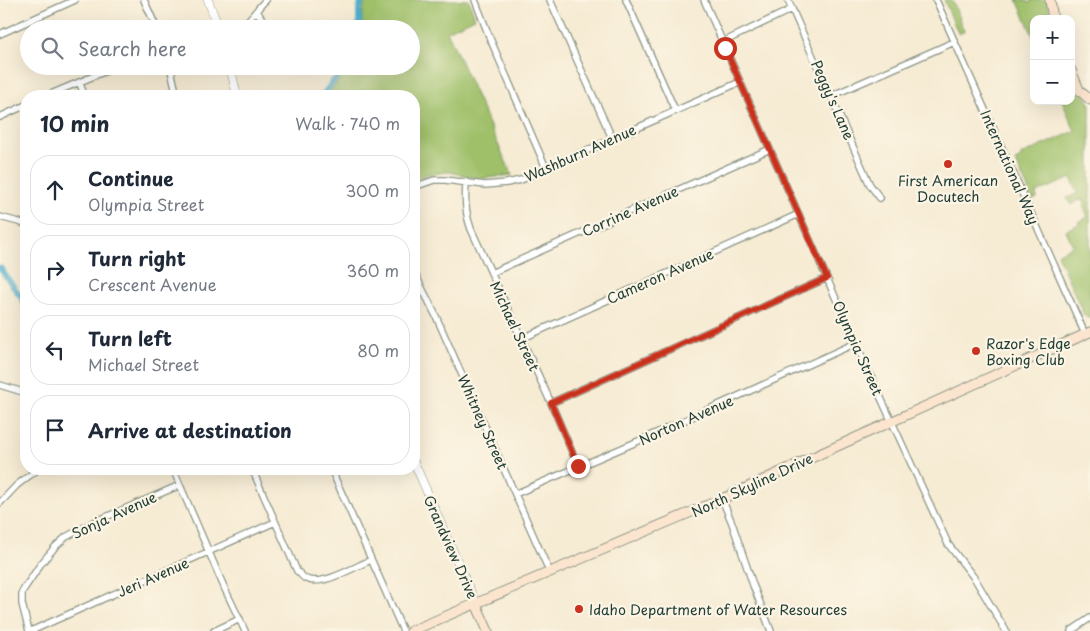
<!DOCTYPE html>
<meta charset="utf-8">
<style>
:root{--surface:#fff;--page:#f2f2f3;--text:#1f2937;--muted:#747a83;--line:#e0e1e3}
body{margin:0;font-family:"Playpen Sans",sans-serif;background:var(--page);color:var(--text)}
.controls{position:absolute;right:15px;top:15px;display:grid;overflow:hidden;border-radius:10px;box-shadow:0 5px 20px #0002}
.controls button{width:45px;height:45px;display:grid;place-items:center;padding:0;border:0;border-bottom:1px solid var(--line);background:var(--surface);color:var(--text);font:25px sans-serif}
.stop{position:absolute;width:15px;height:15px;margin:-11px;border:4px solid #c8321e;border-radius:50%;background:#fff}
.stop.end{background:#c8321e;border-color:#fff;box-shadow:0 1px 5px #0008}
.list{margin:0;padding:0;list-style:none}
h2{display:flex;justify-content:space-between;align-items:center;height:65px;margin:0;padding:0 20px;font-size:21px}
h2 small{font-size:16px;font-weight:400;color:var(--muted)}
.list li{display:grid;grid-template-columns:32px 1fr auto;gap:15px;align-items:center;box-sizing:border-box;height:70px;margin:0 10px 10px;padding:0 10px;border:1px solid var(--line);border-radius:20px}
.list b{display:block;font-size:19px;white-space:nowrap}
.list p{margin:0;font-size:16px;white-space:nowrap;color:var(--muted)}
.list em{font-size:16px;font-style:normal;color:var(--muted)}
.icon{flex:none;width:28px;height:28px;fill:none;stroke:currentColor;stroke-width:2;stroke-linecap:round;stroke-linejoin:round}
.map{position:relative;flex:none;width:1090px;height:631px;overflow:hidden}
.search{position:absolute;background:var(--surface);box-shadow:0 5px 20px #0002;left:20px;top:20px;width:400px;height:55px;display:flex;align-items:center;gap:12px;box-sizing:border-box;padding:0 18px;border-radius:28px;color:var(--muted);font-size:19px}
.panel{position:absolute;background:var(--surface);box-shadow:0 5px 20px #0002;left:20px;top:90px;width:400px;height:385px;border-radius:20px}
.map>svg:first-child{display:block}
.green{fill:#9fc069;stroke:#5f7e4e}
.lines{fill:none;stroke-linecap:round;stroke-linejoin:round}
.canal{stroke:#4eafcd;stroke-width:6}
.minor-casing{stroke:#8a9484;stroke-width:8}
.tertiary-casing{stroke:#8a9484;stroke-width:9}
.secondary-casing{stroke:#8a9484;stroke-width:11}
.minor{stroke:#fff;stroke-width:5.5}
.tertiary{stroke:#fff;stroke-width:8}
.secondary{stroke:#fce5cf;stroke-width:9}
.route{stroke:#c8321e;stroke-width:6}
.poi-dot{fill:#c8321e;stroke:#fcf5e5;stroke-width:2}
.labels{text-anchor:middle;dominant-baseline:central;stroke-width:4.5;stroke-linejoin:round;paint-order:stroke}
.street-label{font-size:14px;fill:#1f3d34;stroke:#fcf5e5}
.poi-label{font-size:14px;fill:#1f3d34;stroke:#fcf5e5;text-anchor:start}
</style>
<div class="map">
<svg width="1090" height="631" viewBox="0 0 1090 631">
<rect width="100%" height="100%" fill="#fcf5e5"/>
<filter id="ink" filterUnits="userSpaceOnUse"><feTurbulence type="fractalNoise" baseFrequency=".02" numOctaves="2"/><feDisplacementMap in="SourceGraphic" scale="10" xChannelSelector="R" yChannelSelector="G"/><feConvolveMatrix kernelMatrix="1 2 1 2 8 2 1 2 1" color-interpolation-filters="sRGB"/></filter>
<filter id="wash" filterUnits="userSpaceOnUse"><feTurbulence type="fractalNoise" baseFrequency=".0096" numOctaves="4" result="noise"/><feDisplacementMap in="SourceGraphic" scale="20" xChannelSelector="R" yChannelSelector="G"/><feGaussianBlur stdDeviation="1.12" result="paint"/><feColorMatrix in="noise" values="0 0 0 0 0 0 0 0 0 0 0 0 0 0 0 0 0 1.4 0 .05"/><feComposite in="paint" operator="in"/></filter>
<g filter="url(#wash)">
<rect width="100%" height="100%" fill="#f6ebd3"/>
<path class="green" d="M365 0H469L475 18 447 31 512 175 479 179 450 172 428 174 414 180V96H327L349 66H411V29H362V16Z
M944 0H952L960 18 959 19 964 31 959 34 958 33Z
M1017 0H1025L1026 1 1030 3 1031 0H1047L1051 19H1034V38Z
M1071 75 1090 103V318H1088L1084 315 1057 254 1073 246 1066 230 1079 224 1078 222 1088 217 1083 205 1085 201 1083 199 1075 202V203L1071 205 1067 198 1078 193 1071 178 1036 193 1037 198 1033 200 1015 161 1021 158V155L1075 131 1062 101H1071Z"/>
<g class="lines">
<path class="canal" d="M359 29V10L362 0
M322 96 345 66
M0 268 26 304"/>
</g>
</g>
<g filter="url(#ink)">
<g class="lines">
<g class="minor-casing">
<path id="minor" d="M144 0 157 29
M475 0 489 36 546 168
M550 0 612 138
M626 0 675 110
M704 0 852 335 948 544 975 579 1006 631
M788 0 870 185 880 198
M936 0 1085 334
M257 11 268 29
M234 29C249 24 255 10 266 0
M0 34 75 0
M723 42 792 9
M170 66 177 96
M79 82 85 96
M46 96 118 66
M831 96 954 42
M0 117 26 105
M466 182C465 199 465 213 471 229L551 403 578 466
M414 187 434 180H445L485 185 507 183 521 180 740 82
M0 217 26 224
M414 272 435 314 550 573
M491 273 770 149
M521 339 799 214
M0 385 26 393
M551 403 827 278
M173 469 224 587 245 631
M252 469 297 571C300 573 303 578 306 579 322 587 356 566 371 560
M331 469 403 631
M515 494 634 443 856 343
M722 499 732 523 753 585 771 631
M0 503 17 485 38 469
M29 631 22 604V592L40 565 55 547 66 537 92 523 180 485
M31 631 275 522
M214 631 240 619
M1071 631 1090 618"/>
</g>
<g class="tertiary-casing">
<path id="tertiary" d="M208 0 219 29
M230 66 237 96
M414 462 476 604"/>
</g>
<g class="secondary-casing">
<path id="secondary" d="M1050 0 1053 19
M1071 70 1079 90 1090 100
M476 604 488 631
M411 631 722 499 822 453 1090 332"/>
</g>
<use href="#minor" class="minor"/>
<use href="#tertiary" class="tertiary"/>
<use href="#secondary" class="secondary"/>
</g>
</g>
<g class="lines" filter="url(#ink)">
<path class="route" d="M578 466 551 403 827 278 725 48"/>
</g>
<g class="poi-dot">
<circle cx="948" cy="164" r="5"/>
<circle cx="976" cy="351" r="5"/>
<circle cx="579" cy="609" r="5"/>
</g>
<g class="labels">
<g class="street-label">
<text transform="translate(833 100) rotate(66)">Peggy's Lane</text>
<text transform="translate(580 153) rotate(-24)">Washburn Avenue</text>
<text transform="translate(1010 167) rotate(66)">International Way</text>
<text transform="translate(630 211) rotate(-24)">Corrine Avenue</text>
<text transform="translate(660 276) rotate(-24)">Cameron Avenue</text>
<text transform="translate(515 326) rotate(65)">Michael Street</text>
<text transform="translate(858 348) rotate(66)">Olympia Street</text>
<text transform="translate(686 420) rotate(-24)">Norton Avenue</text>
<text transform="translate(483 422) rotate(66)">Whitney Street</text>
<text transform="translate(752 485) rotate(-25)">North Skyline Drive</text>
<text transform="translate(114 515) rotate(-25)">Sonja Avenue</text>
<text transform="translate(451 547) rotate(66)">Grandview Drive</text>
<text transform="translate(153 577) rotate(-24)">Jeri Avenue</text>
</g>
<g class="poi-label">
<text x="948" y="180" text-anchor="middle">First American<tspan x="948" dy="16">Docutech</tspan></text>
<text x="986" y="343">Razor's Edge<tspan x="986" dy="16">Boxing Club</tspan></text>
<text x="589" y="609">Idaho Department of Water Resources</text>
</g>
</g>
</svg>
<div class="controls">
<button>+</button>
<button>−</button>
</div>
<div class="stop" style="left:725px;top:48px"></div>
<div class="stop end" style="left:578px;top:466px"></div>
<div class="search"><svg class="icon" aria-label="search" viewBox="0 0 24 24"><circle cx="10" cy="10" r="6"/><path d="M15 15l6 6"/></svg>Search here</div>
<section class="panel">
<h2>10 min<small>Walk · 740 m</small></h2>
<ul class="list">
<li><svg class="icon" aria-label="ahead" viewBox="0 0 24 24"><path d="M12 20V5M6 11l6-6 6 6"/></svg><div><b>Continue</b><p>Olympia Street</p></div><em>300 m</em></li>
<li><svg class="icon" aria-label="right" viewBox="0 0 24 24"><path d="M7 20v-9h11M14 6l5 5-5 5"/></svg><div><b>Turn right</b><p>Crescent Avenue</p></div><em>360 m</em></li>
<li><svg class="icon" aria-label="left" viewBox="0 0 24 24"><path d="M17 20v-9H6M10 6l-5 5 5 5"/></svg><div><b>Turn left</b><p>Michael Street</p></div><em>80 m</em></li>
<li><svg class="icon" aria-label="arrive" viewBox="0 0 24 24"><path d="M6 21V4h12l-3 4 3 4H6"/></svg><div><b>Arrive at destination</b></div></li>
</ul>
</section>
</div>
